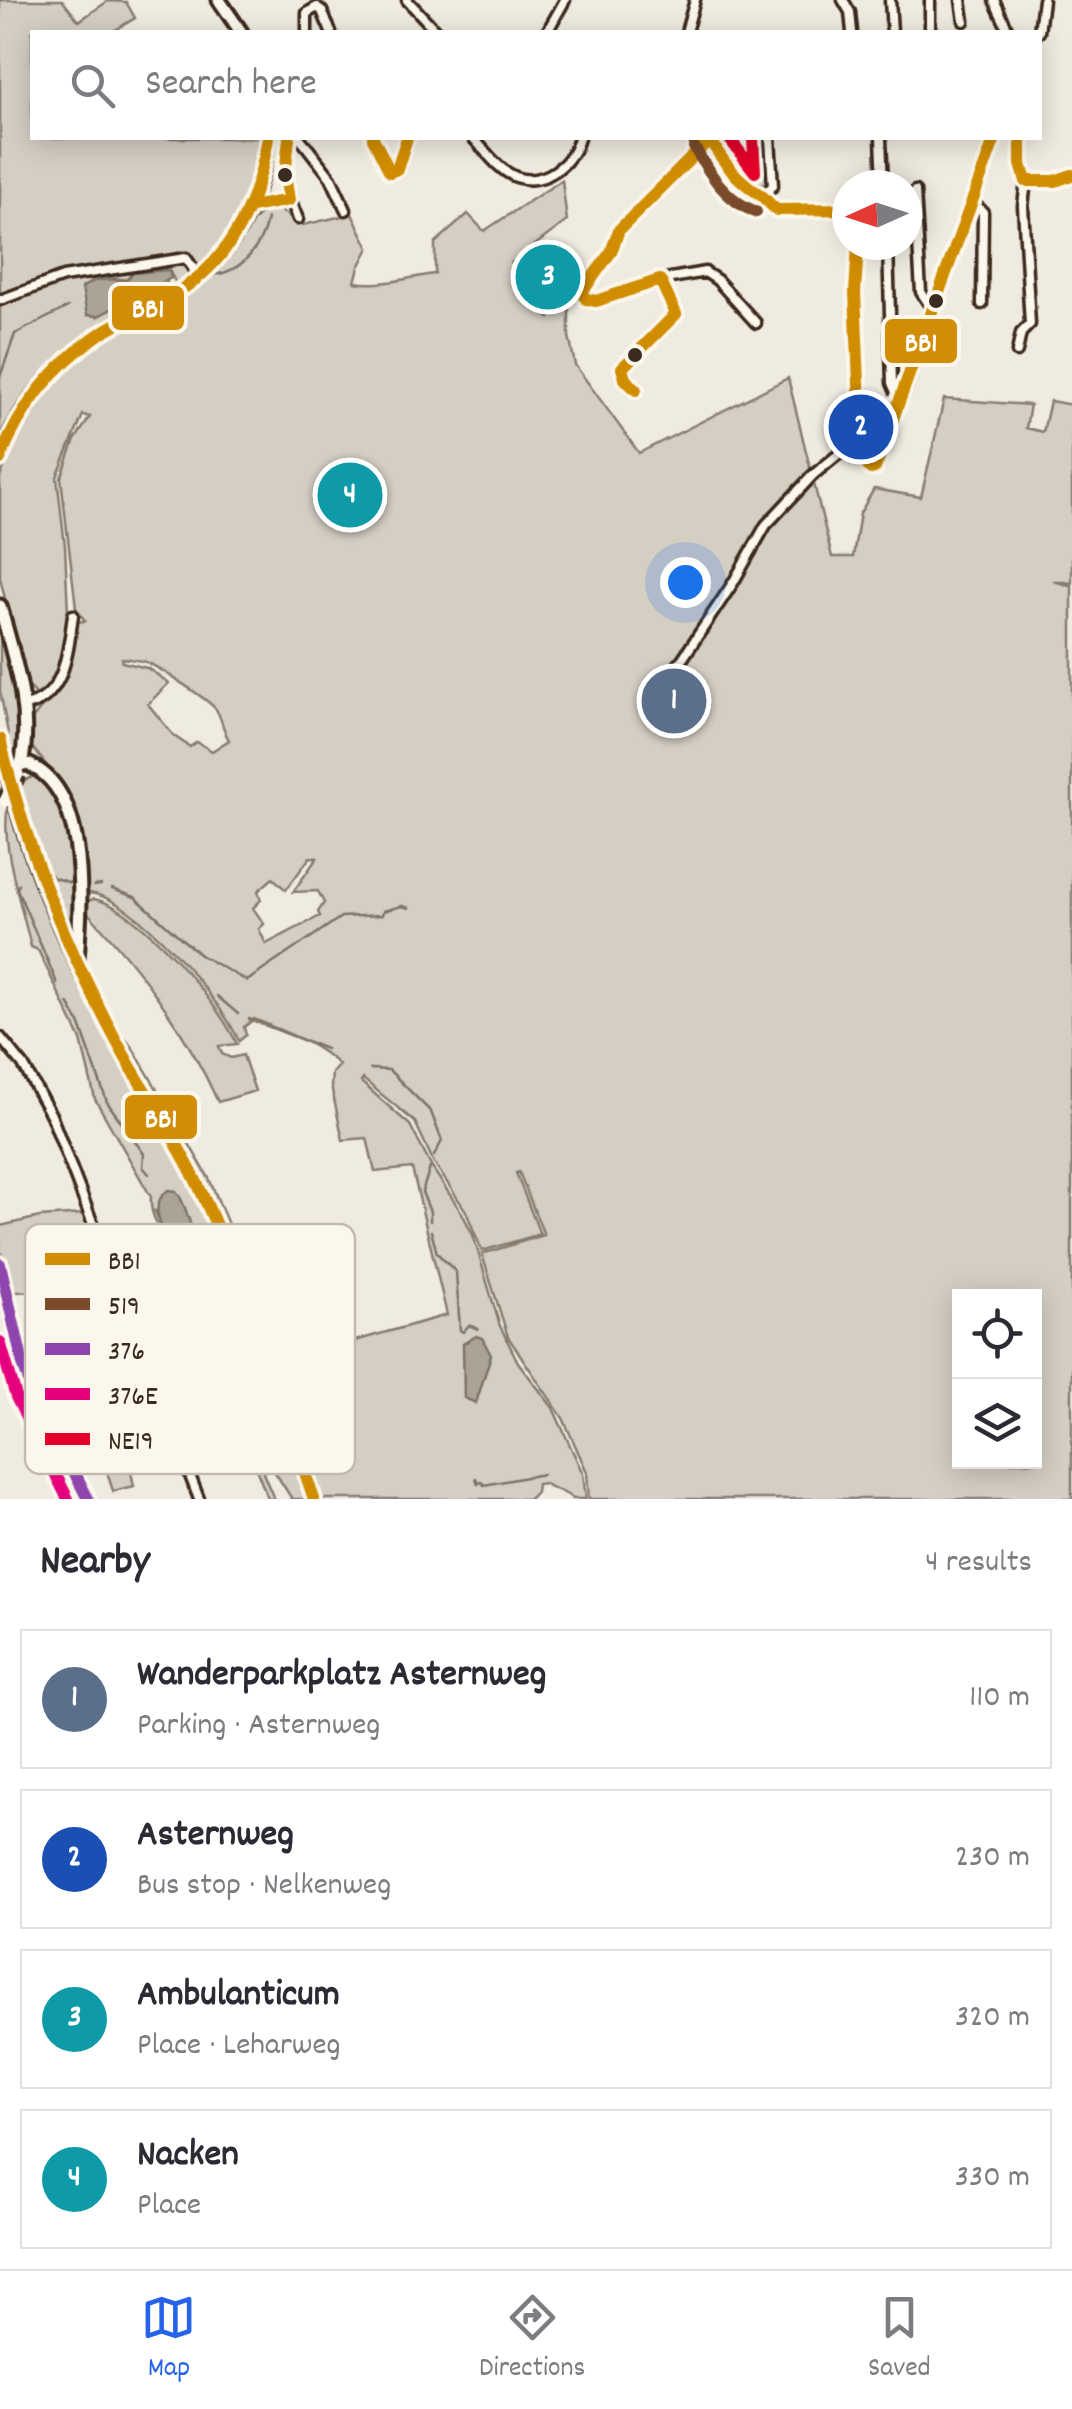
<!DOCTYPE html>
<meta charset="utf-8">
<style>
:root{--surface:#fff;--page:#f7f7f7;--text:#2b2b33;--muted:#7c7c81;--line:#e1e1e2;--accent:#2563eb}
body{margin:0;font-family:Dekko,sans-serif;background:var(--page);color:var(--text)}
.controls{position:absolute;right:30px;bottom:30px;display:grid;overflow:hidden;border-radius:0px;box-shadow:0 5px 25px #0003}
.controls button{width:90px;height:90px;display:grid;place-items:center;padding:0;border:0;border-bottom:2px solid var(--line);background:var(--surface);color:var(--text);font:50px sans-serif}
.compass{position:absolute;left:832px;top:170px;width:90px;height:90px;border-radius:50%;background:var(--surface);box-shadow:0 5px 25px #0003;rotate:267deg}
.you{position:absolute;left:685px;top:582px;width:35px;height:35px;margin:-25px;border:8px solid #fff;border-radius:50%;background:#1a73e8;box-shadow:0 0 0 15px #1a73e833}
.badge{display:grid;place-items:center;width:65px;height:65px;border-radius:50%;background:var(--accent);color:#fff;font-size:32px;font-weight:700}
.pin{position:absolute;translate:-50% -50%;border:5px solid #fff;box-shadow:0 2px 10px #0006}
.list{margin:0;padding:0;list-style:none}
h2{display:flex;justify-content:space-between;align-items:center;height:130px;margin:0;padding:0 40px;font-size:42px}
h2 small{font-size:32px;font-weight:400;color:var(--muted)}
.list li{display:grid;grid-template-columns:65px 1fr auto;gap:30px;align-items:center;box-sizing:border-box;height:140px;margin:0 20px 20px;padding:0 20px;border:2px solid var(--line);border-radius:0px}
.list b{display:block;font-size:38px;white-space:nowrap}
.list p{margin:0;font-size:32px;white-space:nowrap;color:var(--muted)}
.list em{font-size:32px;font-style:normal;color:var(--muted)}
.icon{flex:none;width:55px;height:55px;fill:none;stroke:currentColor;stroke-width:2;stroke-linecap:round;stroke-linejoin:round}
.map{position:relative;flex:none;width:1072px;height:1499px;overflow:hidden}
.search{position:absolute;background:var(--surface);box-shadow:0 5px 25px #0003;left:30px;right:30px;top:30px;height:110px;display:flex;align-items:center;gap:25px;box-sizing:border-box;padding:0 35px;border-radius:0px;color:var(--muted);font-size:38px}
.sheet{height:770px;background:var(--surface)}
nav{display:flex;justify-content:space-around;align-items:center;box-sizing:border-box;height:140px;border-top:2px solid var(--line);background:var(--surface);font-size:28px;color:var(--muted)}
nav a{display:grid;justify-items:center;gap:5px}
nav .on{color:var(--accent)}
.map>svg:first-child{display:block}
.green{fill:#d5cec3;stroke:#887c70;stroke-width:2.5;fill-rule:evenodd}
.water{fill:#aca397;stroke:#7f7367;stroke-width:2.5}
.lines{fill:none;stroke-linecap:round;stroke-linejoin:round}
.stream{stroke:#7f7367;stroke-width:2.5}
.street-casing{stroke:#3b2a1e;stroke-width:15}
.secondary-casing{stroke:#3b2a1e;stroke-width:19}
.street{stroke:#fbf7ec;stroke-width:8}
.secondary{stroke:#fbf7ec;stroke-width:11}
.secondary-bridge-casing{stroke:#3b2a1e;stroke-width:19;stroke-linecap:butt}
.secondary-bridge{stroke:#fbf7ec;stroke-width:11}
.bus-1-casing{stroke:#fbf7ec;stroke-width:20}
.bus-2-casing{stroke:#fbf7ec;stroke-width:20}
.bus-3-casing{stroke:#fbf7ec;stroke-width:20}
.bus-4-casing{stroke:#fbf7ec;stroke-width:20}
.bus-5-casing{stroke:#fbf7ec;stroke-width:20}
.bus-1{stroke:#d18d06;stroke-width:12}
.bus-2{stroke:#7a4b2a;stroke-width:12}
.bus-3{stroke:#8e44ad;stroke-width:12}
.bus-4{stroke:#e5007d;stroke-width:12}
.bus-5{stroke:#e4002b;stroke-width:12}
.bus-dot{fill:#3b2a1e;stroke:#fbf7ec;stroke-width:4}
.key{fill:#fbf7ec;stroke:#c1baae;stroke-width:2.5}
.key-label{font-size:28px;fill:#3b2a1e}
.line-badge{stroke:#fbf7ec;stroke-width:4}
.badge-label{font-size:28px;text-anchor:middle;font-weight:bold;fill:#fff}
</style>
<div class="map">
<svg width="1072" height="1499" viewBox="0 0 1072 1499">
<rect width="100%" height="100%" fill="#f0ebe0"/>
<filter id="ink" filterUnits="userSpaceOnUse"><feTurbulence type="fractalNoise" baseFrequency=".01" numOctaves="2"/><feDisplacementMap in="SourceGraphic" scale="20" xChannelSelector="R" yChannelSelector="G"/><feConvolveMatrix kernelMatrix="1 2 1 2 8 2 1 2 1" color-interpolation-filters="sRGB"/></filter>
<g filter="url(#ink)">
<path class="green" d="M0 0H62L79 21 108 1 126 2 135 18 112 32H32V138H261C258 202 225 247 177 286L169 270 126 280 109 277 98 316 166 280 170 291C94 332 38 362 0 444Z
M766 138 768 179 759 188 743 176 720 143 725 140Z
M562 180 567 221 511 263 544 314 550 318 569 296V336L575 365 639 453 788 378 832 557H853L860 513 874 489 921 497 944 399 1030 405 1026 428 1043 432 1050 401 1072 405V583L1053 581 1072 586V1499H589L587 1472 563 1418 508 1337 482 1254 544 1235 519 1172 516 1173 540 1234 482 1251 466 1211 434 1163 415 1122 363 1079 361 1082 410 1125 431 1166 462 1213 473 1235 500 1326 518 1362 553 1408 583 1474 586 1499H573C565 1491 553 1490 544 1483L537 1484 536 1492 529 1499H319L288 1413 290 1409 297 1407 301 1411 299 1404H285L236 1261 122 1042 125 1038 134 1050 209 1178 284 1361 447 1315 412 1168 375 1172 367 1138 343 1140 331 1086 332 1073 339 1065C316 1042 284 1032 254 1019L244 1027 246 1035 239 1041C220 999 135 896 88 893L86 859 71 807 52 772 32 747 33 718 65 679 76 622 85 621 76 608 61 478 75 440 90 417 83 415 57 477 65 546 68 613 58 675 44 694H36L26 684 0 578V477L22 423 62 369 117 329 204 278 230 254 250 223 262 213 279 210 303 225 352 214 369 248 359 267 355 282C378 287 409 277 435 274V243L468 214 484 231ZM122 658C130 659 138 660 146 662 156 666 213 702 217 711 222 720 223 730 229 740L212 751 197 742 190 747 174 736 148 704 169 683 147 668 122 662ZM310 857 317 858 293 892 318 891 324 903 318 912 320 916 266 944 259 929 264 924 253 908 261 900 258 891 273 878 286 890ZM960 1296H1034V1462H960Z
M0 628C9 664 32 731 14 766L0 691Z
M34 776C70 797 93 894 64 926L17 793 23 782Z
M8 806 53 930 113 1048 192 1184 227 1264 308 1499H292L271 1466 263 1473 274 1499H268L257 1471 259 1459 237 1375 216 1329 167 1269C175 1242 148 1223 151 1197L95 1099 81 1040 38 950 31 947C22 907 0 843 8 806ZM155 1211 187 1218 196 1245 191 1256 172 1255Z
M93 899C138 905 219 1004 237 1044L219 1046 222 1054 231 1058 243 1055 255 1091 218 1102C186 1031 139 967 86 911L88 901Z
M83 1214 112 1294 65 1300 60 1290 16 1292 0 1250V1226L40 1217Z
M139 1412 142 1421 138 1422 144 1444 150 1443 158 1463 150 1465 147 1458 140 1461 141 1469 131 1472 134 1486 113 1491 102 1456 98 1457 92 1433 116 1426 115 1422Z"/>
<path class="water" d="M169 270 171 278 98 316 87 315 82 288C98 276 108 280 126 280L133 273Z
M168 1190 176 1191C185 1202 196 1238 195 1252L191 1256 172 1255C166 1231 145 1208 168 1190Z
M476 1336 482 1338 491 1355 476 1403 464 1398 463 1344Z"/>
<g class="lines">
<path class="stream" d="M214 275C243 271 262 246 267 219
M0 377 15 334 68 307
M23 797 49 872 54 878 71 883
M19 884 17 889 57 983
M94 886 101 885
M112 889 135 897 200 955 247 981 341 917 382 915 383 911 402 906 409 908
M217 996 238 1014
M68 1003 79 1022 107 1102 144 1154 143 1167 149 1174
M249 1019 326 1049
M370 1069 389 1070 431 1112 442 1141 434 1156
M430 1168 422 1192 430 1212V1221
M431 1231 437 1253 456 1272 460 1330 463 1332 469 1325 478 1329
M214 1303V1322L234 1345 257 1435
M476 1478 478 1484 481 1481 484 1485 543 1474"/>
<g class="street-casing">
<path id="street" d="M407 0 437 32
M843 0 850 12 852 32
M890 0 892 32
M961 0 964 21
M994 0 1009 32
M307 32V13L317 7 322 11 331 32
M547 32 565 0
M686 32 695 0
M930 32V0
M1039 32 1043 0
M289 138C283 167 286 192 298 219
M300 138 331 178 346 210
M373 138 390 172 397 169 407 138
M473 138C485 150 499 171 516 177 544 187 573 163 579 138
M709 138C721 158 738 190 762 195L768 205 777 210 847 209
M881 138 883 185
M1021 138V164L1026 181
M710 139 619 230 611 252 584 288 583 296 596 301 660 280 705 272 717 280 756 323
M1026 181H1055L1072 175
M915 191 921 292 933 310
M762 195 773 186 770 138
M972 201 983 212 982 304
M251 207 289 200
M858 245 855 292 862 453 864 462 871 469 875 468 907 387 995 138
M888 245 892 383 895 390 907 387
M0 300 63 277 186 258 199 277
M1017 352 1021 333 1030 324 1023 206 1026 181
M636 390 625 379 622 368 676 314 660 280
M25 706C66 698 68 649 73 615
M669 712 679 664 733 583 766 525 813 475 861 436
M0 1037 23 1065 51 1115 199 1499
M0 1264 23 1364 32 1389 88 1499"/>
</g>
<g class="secondary-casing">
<path id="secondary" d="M219 0 241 32
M0 459C19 402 66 352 118 323 145 308 175 297 198 278 242 241 261 193 268 138
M0 606C14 659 33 711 21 765
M0 739C22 847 65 945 117 1042 143 1090 176 1137 199 1187 246 1287 277 1395 314 1499
M22 762C91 783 81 905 77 960"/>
</g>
<use href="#street" class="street"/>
<use href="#secondary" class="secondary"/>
<g class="secondary-bridge-casing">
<path id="secondary-bridge" d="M5 801 18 774"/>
</g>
<use href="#secondary-bridge" class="secondary-bridge"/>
<g class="bus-1-casing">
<path id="bus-1" d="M373 138 390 172 397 169 407 138
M709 138C723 162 736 179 759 194 766 198 769 205 777 210L847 209
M1021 138V164L1026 181H1055L1072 175
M251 207 289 200 285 175 289 138
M858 245 855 292 862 453 864 462 871 469 875 468 995 138
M636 390 625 379 622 368 676 314 660 280 596 301 586 299 582 292 611 252 619 230 710 139
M0 459C20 408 53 366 98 335 124 318 153 307 179 291 234 258 258 199 268 138
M0 739C25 846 65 945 117 1042 143 1091 175 1136 199 1187 246 1287 278 1394 314 1499"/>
</g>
<g class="bus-2-casing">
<path id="bus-2" d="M694 147C710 174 726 201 756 212"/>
</g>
<g class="bus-3-casing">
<path id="bus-3" d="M0 1264 23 1364 32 1389 88 1499"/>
</g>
<g class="bus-4-casing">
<path id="bus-4" d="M0 1342 16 1397 68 1499"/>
</g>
<g class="bus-5-casing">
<path id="bus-5" d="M729 138 755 172 753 139"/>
</g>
<use href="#bus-1" class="bus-1"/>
<use href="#bus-2" class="bus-2"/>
<use href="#bus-3" class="bus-3"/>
<use href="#bus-4" class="bus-4"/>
<use href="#bus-5" class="bus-5"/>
</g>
</g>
<g class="bus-dot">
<circle cx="285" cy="175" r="9"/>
<circle cx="936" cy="301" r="9"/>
<circle cx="635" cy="355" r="9"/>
</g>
<rect x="25" y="1224" width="330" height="250" rx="15" class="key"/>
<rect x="45" y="1253" width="45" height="12" fill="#d18d06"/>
<rect x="45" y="1298" width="45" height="12" fill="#7a4b2a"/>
<rect x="45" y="1343" width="45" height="12" fill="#8e44ad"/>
<rect x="45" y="1388" width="45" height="12" fill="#e5007d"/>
<rect x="45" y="1433" width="45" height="12" fill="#e4002b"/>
<g class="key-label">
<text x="108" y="1269">BB1</text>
<text x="108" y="1314">519</text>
<text x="108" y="1359">376</text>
<text x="108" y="1404">376E</text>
<text x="108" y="1449">NE19</text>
</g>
<g class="line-badge">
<rect x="110" y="284" width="76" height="48" rx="10" fill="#d18d06"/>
<rect x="883" y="317" width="76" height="48" rx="10" fill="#d18d06"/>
<rect x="123" y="1093" width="76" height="48" rx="10" fill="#d18d06"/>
</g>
<g class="badge-label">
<text x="148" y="317">BB1</text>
<text x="921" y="351">BB1</text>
<text x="161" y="1127">BB1</text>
</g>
</svg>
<div class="controls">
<button><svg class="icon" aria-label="locate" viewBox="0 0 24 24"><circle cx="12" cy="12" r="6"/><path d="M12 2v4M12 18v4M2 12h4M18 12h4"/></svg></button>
<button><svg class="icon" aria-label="layers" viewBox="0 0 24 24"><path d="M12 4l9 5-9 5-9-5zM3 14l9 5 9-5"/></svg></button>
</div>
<svg class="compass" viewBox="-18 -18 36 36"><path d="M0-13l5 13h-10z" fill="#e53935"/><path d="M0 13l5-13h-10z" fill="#7c7c81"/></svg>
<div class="you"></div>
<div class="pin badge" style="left:674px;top:701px;background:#5c6f8a">1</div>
<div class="pin badge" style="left:861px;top:427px;background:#1a4fb4">2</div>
<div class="pin badge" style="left:548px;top:277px;background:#0f9aa8">3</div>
<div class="pin badge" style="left:350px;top:495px;background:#0f9aa8">4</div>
<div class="search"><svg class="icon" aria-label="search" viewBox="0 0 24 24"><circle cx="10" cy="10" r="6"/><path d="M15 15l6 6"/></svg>Search here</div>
</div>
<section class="sheet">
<h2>Nearby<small>4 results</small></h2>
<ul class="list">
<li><span class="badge" style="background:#5c6f8a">1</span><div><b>Wanderparkplatz Asternweg</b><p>Parking · Asternweg</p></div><em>110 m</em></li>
<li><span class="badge" style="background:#1a4fb4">2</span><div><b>Asternweg</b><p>Bus stop · Nelkenweg</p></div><em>230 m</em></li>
<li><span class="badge" style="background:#0f9aa8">3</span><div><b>Ambulanticum</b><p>Place · Leharweg</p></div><em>320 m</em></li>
<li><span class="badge" style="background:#0f9aa8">4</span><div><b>Nacken</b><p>Place</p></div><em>330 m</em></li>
</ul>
</section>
<nav>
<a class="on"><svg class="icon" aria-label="map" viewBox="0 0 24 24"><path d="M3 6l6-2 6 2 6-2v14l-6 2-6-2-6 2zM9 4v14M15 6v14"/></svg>Map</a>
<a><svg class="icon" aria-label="directions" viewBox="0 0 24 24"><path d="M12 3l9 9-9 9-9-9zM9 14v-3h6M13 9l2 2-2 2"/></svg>Directions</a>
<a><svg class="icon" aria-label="saved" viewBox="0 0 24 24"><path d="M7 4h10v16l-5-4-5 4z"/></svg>Saved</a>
</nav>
